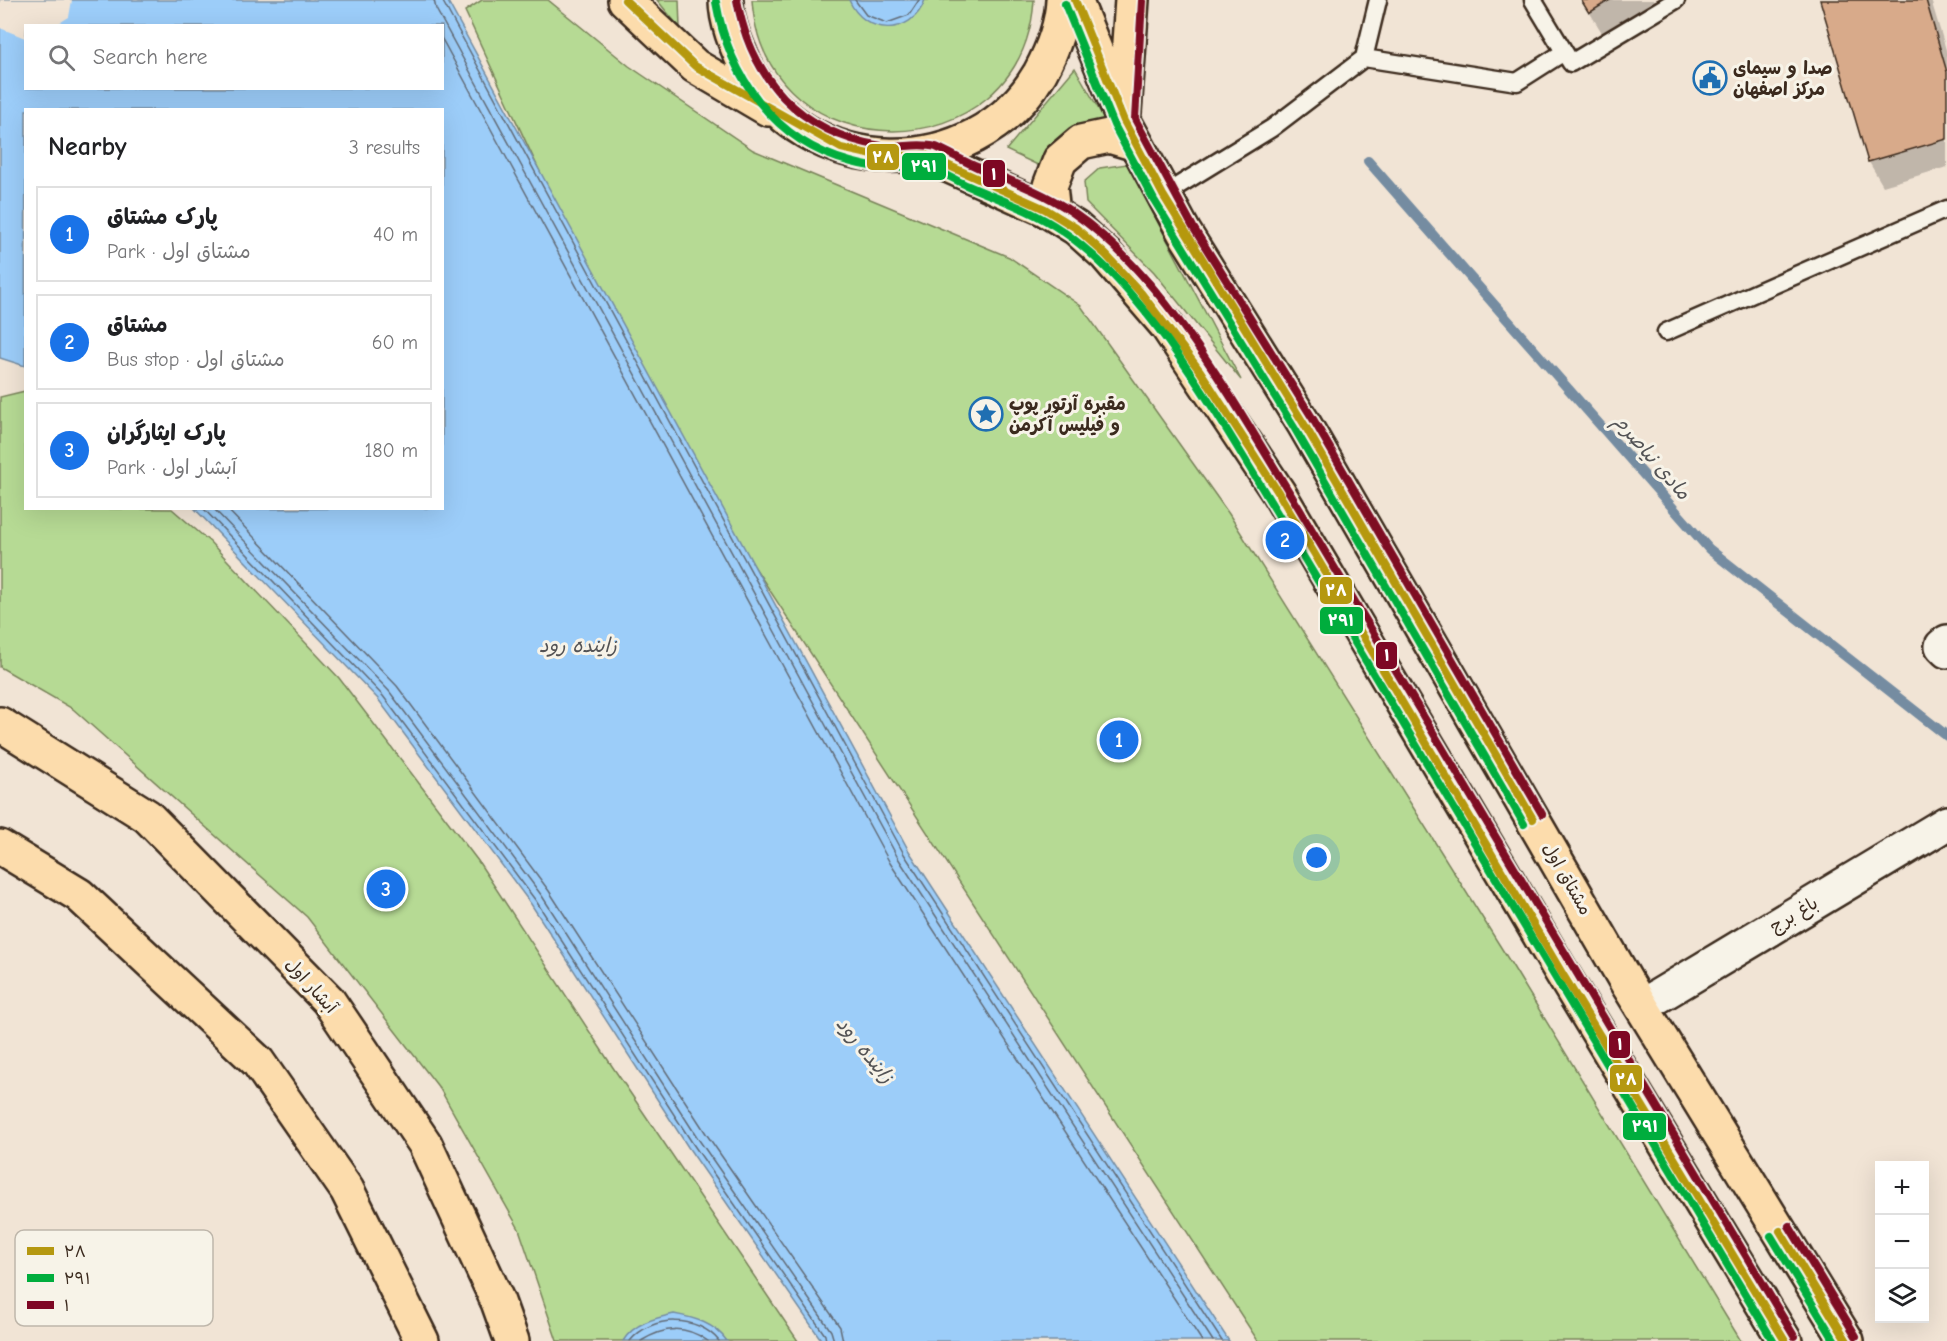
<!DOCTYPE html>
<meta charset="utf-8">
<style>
:root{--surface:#fff;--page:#f6f6f6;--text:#202124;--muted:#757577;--line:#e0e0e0;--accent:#1a73e8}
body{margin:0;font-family:"Comic Neue","Playpen Sans Arabic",sans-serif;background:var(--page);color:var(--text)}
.controls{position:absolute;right:18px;bottom:18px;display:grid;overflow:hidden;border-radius:0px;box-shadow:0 6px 24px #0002}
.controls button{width:54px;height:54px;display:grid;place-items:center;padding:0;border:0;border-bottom:2px solid var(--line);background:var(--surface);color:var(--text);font:30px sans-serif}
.you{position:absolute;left:1317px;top:858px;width:21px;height:21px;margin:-15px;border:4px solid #fff;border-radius:50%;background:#1a73e8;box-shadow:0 0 0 9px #1a73e833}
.badge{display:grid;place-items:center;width:39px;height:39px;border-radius:50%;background:var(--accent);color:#fff;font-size:20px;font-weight:700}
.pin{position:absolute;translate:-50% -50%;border:3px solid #fff;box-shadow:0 2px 6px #0006}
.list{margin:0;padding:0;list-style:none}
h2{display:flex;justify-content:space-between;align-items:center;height:78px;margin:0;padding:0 24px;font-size:26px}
h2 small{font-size:20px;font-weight:400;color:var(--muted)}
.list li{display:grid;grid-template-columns:39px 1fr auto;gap:18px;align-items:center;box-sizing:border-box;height:96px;margin:0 12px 12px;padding:0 12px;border:2px solid var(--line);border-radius:0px}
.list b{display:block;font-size:22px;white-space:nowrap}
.list p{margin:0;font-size:20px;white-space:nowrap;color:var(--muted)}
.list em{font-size:20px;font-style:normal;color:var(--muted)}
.icon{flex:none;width:33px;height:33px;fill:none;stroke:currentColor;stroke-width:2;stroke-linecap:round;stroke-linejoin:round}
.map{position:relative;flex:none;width:1947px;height:1341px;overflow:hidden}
.search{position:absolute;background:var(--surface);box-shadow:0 6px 24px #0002;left:24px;top:24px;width:420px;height:66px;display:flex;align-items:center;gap:15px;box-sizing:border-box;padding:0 21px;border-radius:0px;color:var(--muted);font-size:22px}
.panel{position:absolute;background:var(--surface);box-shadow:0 6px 24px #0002;left:24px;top:108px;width:420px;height:402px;border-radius:0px}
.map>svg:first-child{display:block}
.green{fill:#b6da94;stroke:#788259;stroke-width:1.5}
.water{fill:#9ccdf9;stroke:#758ca1;stroke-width:1.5;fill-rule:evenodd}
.pier{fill:#f1e4d5}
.shadow{fill:#0003}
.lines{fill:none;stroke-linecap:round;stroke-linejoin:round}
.shore{stroke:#626b76;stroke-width:1.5}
.stream{stroke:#758ca1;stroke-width:10}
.building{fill:#d8aa8a;stroke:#3b2a1e;stroke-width:1.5}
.lane-casing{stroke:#3b2a1e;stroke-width:21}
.street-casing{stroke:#3b2a1e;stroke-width:38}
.primary-casing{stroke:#3b2a1e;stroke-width:38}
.lane{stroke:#f7f3e8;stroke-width:16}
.street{stroke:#f7f3e8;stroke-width:33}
.primary{stroke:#fcdcac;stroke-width:33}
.bus-1-casing{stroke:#f7f3e8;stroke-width:12}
.bus-2-casing{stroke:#f7f3e8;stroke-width:12}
.bus-3-casing{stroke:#f7f3e8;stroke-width:12}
.bus-1{stroke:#b59810;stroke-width:8}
.bus-2{stroke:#00ad3d;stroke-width:8}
.bus-3{stroke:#7e0724;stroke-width:8}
.labels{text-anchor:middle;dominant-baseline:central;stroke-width:6;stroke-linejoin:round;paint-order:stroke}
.poi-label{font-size:18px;font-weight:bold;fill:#3b2a1e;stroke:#f7f3e8;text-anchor:start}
.street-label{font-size:18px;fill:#3b2a1e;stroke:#f7f3e8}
.water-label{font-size:20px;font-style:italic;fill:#535355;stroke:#f7f3e8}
.key{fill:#f7f3e8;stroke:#bfb7ab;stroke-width:1.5}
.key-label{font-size:16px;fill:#3b2a1e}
.line-badge{stroke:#f7f3e8;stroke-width:2}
.badge-label{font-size:16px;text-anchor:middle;font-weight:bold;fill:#fff}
</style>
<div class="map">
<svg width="1947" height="1341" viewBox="0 0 1947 1341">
<rect width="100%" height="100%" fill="#f1e4d5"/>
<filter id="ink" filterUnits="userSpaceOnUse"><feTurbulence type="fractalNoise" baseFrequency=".0167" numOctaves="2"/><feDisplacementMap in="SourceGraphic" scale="12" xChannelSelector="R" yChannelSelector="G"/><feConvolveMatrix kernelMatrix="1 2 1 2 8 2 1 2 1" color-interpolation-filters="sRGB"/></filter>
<g filter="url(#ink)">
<path class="green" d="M482 0H548L629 66 753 150 1009 257 1081 306 1229 514 1512 965 1741 1341H1258L646 400 465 11Z
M657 0H679L680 28Z
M752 0H1034C1023 174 764 175 752 0Z
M1075 68 1106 122C1063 125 1061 130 1044 168L1006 150Z
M1127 164 1241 380 1154 272 1086 203 1084 182 1100 168Z
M25 391 26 508 172 509 210 542 339 678 478 861 612 1066 798 1341H557L519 1229 440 1089 307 917 73 709 0 667V397Z"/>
<path class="water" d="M0 0H447L909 851 1229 1341H822L688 1147 531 904 378 699 195 509 442 508V110H26L25 366 0 358ZM26 26H442V88H26Z
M849 0H925C911 38 864 35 849 0Z
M674 1314C695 1318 714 1323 727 1341H623C634 1323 655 1318 674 1314Z"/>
<path class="pier" d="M0 0H72L69 17 56 25 26 26 25 38 0 28Z"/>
<path class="shadow" d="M1582 0H1662L1604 36Z
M1821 0H1931L1947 53V167L1883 186 1869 162Z"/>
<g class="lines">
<path class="shore" d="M434 0 436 9 898 858 1213 1341
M442 0 904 854 1222 1341
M855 0 866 15 887 23 909 15 919 0
M442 39 890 863 1202 1341
M203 508 383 696 536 901 693 1144 825 1335 826 1341
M213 508 389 691 542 896 699 1140 831 1331 834 1341
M226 508 397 686 549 891 707 1135 840 1327 843 1341
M630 1341C652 1314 698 1315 719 1341
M641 1341C665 1326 685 1325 708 1341"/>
<path class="stream" d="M1368 161 1709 549 1947 736"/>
</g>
<path class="building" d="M1581 0H1610L1589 13Z
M1820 0H1926L1947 72V139L1868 162Z"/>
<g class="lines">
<g class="lane-casing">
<path id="lane" d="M1533 0 1571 63 1676 0
M1364 58 1517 82 1564 52
M1163 195 1272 128 1364 58 1378 0
M1666 332 1947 209"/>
</g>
<g class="street-casing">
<path id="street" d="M1947 642 1942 646 1947 651
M1642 1006 1947 823"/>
</g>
<g class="primary-casing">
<path id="primary" d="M625 0 695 66 768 109
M726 0C726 22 736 45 745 65 803 183 975 185 1040 73 1052 51 1062 26 1063 0
M1075 0 1124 121 1184 232 1304 424 1627 983 1847 1341
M1124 113 1132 0
M925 155 1045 209 1076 228 1106 255 1167 326 1278 492 1562 973 1785 1341
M1053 214 1050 186 1060 160 1081 142 1109 136 1136 144
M0 724 147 816 328 1000 425 1144 498 1302 512 1341
M0 847 79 895 258 1062 347 1190 422 1341"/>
</g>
<use href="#lane" class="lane"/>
<use href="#street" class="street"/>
<use href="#primary" class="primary"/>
<g class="bus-1-casing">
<path id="bus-1" d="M625 0 695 66 841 148 882 157 925 155 1045 209 1076 228 1106 255 1141 293 1200 371 1278 492 1562 973 1785 1341
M1075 0 1124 121 1163 195 1304 424 1533 819
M1780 1231 1847 1341"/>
</g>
<g class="bus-2-casing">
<path id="bus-2" d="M716 2C729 76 774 142 851 162 862 165 876 168 888 168 902 167 915 164 929 167 942 172 954 179 966 185 998 199 1032 210 1061 230 1148 289 1221 421 1276 511L1773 1341
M1065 4 1114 125 1154 200 1295 429 1524 824
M1771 1236 1835 1341"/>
</g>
<g class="bus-3-casing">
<path id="bus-3" d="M737 0C751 79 800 133 881 146 900 149 917 142 936 147 950 153 963 161 977 167 1009 180 1043 192 1072 212 1164 274 1236 406 1294 500L1794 1336
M1142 1 1135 119 1193 227 1313 419 1542 814
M1789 1226 1856 1336"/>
</g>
<use href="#bus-1" class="bus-1"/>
<use href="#bus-2" class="bus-2"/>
<use href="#bus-3" class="bus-3"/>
</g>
</g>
<defs>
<g id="civic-ring" transform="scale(1.725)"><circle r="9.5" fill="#f7f3e8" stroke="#1f6fb2" stroke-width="1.5"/><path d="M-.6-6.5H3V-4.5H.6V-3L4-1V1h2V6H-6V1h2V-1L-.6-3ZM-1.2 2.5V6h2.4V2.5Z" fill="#1f6fb2"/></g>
<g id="sight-ring" transform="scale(1.725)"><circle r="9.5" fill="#f7f3e8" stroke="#1f6fb2" stroke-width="1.5"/><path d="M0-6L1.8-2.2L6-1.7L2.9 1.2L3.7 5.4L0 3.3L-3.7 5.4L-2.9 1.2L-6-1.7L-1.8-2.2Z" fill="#1f6fb2"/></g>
</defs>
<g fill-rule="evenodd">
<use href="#civic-ring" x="1710" y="78"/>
<use href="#sight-ring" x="986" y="414"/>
</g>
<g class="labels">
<g class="poi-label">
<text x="1733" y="68">صدا و سیمای<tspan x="1733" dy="21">مرکز اصفهان</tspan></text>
<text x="1009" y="404">مقبره آرتور پوپ<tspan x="1009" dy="21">و فیلیس آکرمن</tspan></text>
</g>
<g class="street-label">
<text transform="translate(1567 879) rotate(60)">مشتاق اول</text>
<text transform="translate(1794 915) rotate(-31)">باغ برج</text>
<text transform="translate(311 986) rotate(48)">آبشار اول</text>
</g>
<g class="water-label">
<text transform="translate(1652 457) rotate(49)">مادی نیاصرم</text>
<text x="578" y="645">زاینده رود</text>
<text transform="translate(865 1050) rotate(51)">زاینده رود</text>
</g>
</g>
<rect x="15" y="1230" width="198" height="96" rx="9" class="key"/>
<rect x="27" y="1247" width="27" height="8" fill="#b59810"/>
<rect x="27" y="1274" width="27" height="8" fill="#00ad3d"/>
<rect x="27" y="1301" width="27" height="8" fill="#7e0724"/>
<g class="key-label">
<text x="64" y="1257">۲۸</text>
<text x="64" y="1284">۲۹۱</text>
<text x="64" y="1311">۱</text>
</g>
<g class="line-badge">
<rect x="866" y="143" width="34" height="28" rx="6" fill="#b59810"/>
<rect x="901" y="152" width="46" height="29" rx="6" fill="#00ad3d"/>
<rect x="982" y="159" width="24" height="29" rx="6" fill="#7e0724"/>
<rect x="1319" y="576" width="34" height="29" rx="6" fill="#b59810"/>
<rect x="1319" y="606" width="45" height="29" rx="6" fill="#00ad3d"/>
<rect x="1375" y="641" width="23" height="29" rx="6" fill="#7e0724"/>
<rect x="1608" y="1030" width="23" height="29" rx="6" fill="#7e0724"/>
<rect x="1609" y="1064" width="34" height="29" rx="6" fill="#b59810"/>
<rect x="1622" y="1112" width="45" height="29" rx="6" fill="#00ad3d"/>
</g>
<g class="badge-label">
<text x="883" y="163">۲۸</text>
<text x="924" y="172">۲۹۱</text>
<text x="994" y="180">۱</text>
<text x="1336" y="596">۲۸</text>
<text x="1341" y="626">۲۹۱</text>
<text x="1387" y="661">۱</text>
<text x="1620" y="1050">۱</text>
<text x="1626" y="1085">۲۸</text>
<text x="1645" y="1132">۲۹۱</text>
</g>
</svg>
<div class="controls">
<button>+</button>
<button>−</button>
<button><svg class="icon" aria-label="layers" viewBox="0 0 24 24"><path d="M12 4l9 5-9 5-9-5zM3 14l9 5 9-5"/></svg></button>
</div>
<div class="you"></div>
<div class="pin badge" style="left:1119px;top:740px">1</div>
<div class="pin badge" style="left:1285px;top:540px">2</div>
<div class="pin badge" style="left:386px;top:889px">3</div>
<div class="search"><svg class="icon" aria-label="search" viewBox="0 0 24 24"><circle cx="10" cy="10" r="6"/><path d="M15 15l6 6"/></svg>Search here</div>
<section class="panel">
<h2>Nearby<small>3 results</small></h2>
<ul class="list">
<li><span class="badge">1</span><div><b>پارک مشتاق</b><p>Park · مشتاق اول</p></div><em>40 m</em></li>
<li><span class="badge">2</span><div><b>مشتاق</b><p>Bus stop · مشتاق اول</p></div><em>60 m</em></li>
<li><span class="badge">3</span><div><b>پارک ایثارگران</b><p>Park · آبشار اول</p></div><em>180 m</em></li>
</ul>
</section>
</div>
